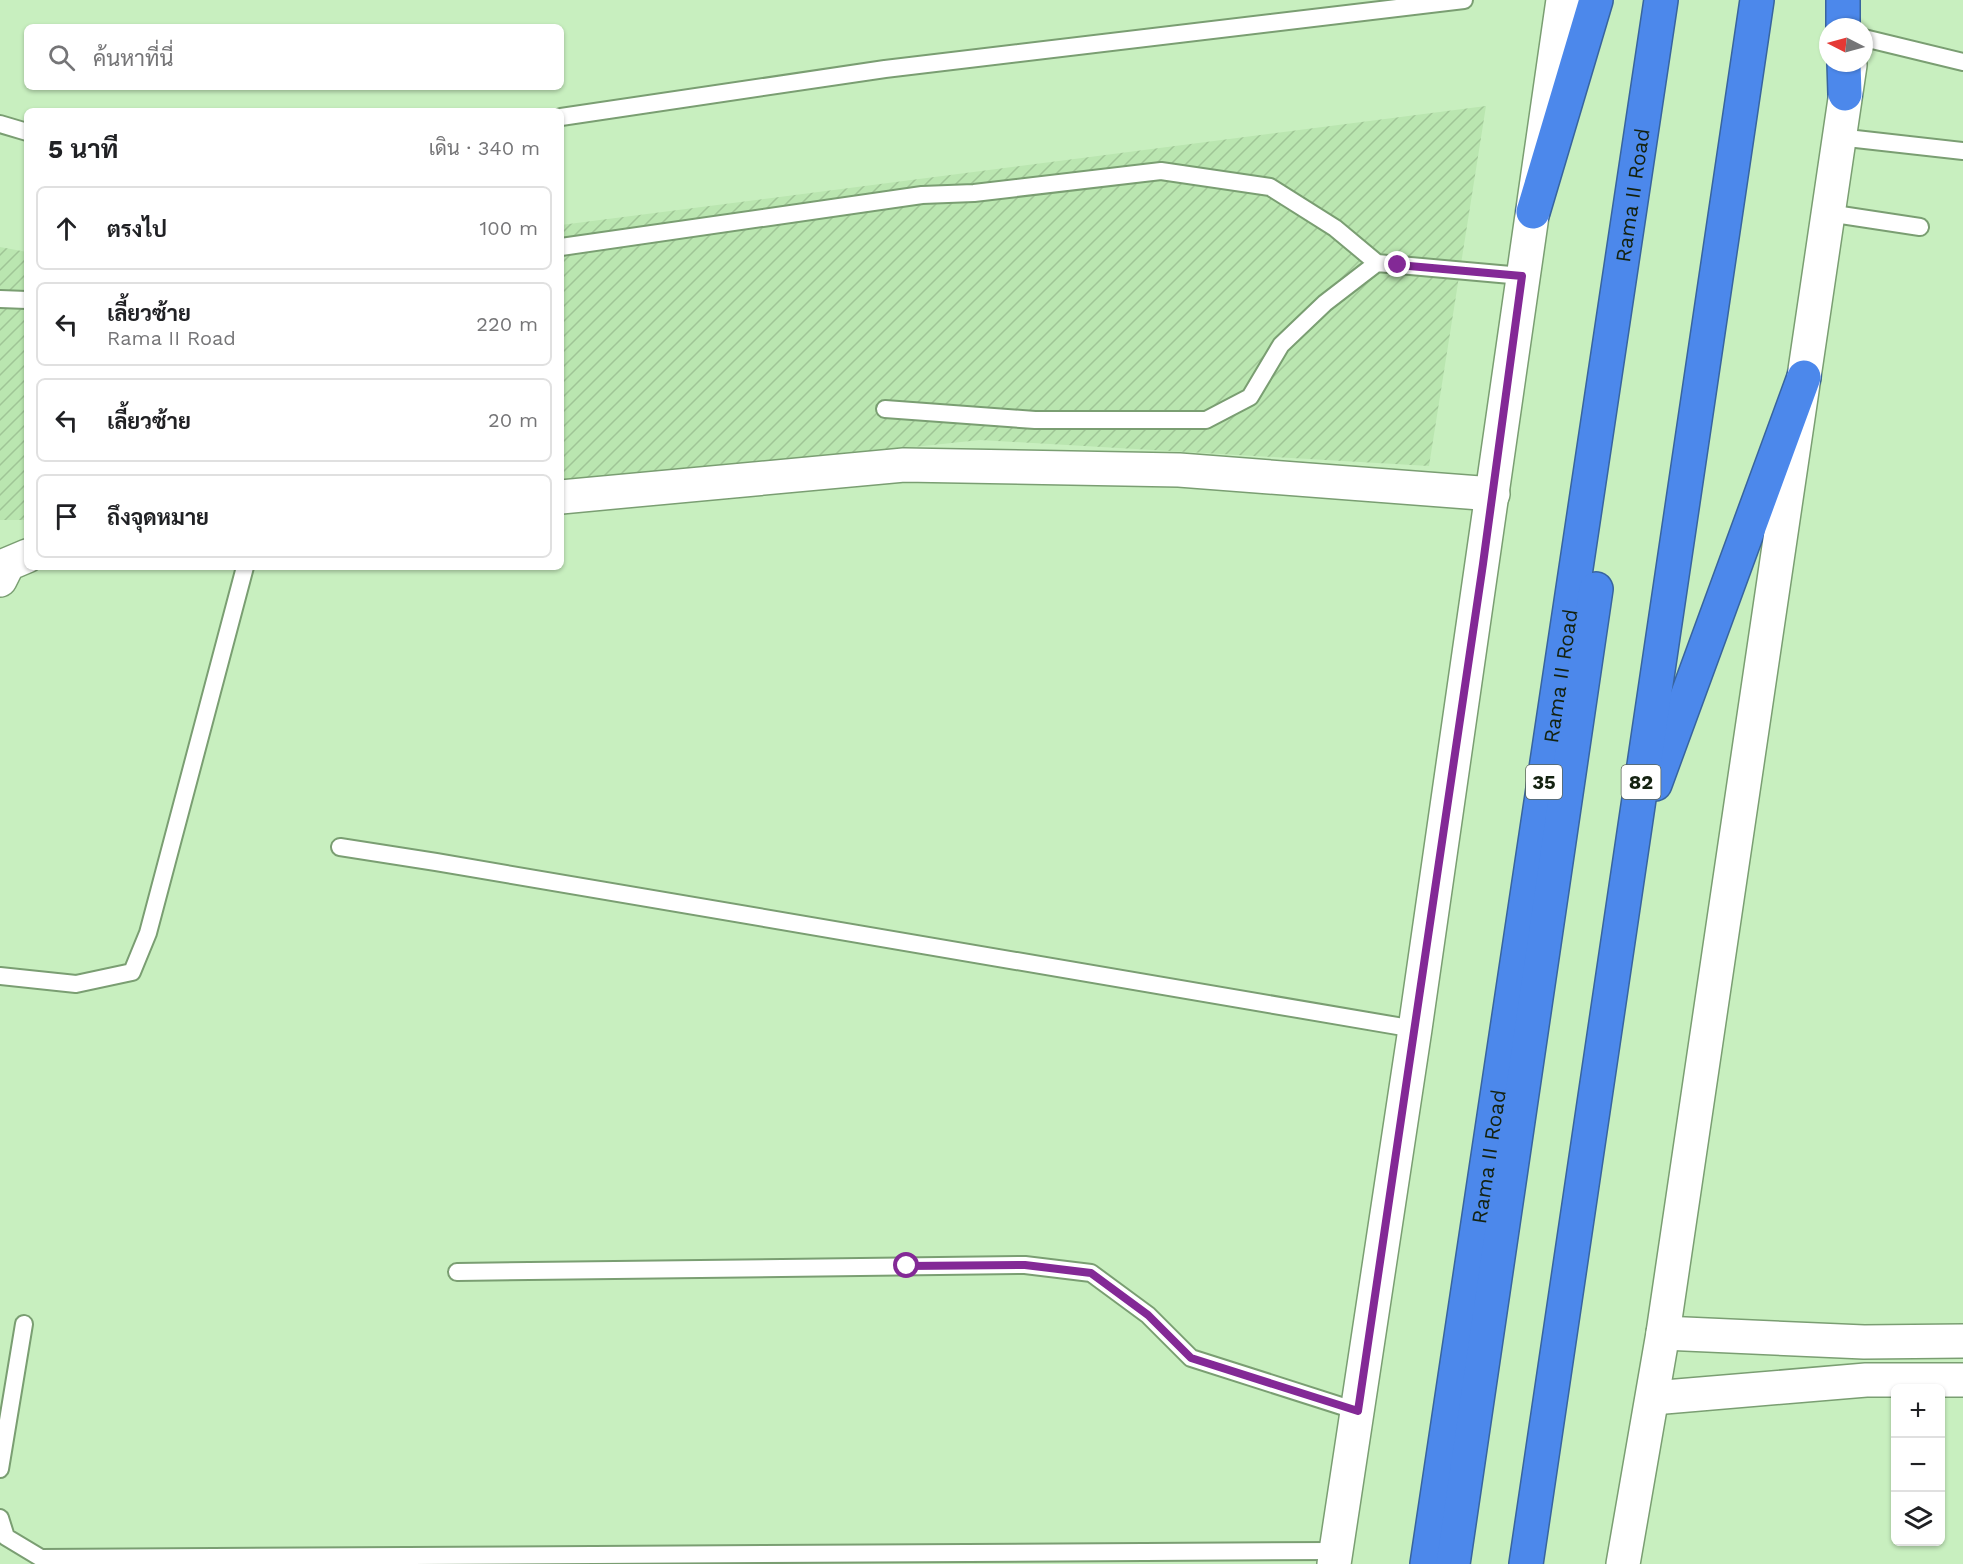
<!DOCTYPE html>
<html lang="th">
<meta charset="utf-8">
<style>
:root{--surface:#fff;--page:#f2f2f2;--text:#202124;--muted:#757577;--line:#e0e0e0}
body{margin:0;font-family:"Work Sans",Sarabun,sans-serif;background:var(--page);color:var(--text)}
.controls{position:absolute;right:18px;bottom:18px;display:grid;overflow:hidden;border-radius:9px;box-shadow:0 2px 4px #0004}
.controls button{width:54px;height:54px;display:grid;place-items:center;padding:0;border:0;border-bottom:2px solid var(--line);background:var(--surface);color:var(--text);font:30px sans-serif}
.compass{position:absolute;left:1819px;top:18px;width:54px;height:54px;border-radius:50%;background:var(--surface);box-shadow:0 2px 4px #0004;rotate:276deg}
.stop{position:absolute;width:18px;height:18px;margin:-14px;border:4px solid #832996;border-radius:50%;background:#fff}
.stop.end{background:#832996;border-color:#fff;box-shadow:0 2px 6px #0008}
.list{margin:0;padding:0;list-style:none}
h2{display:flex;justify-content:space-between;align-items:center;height:78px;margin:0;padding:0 24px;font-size:26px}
h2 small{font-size:20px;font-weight:400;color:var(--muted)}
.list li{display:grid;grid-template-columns:39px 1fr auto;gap:18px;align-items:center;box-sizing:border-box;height:84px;margin:0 12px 12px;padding:0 12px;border:2px solid var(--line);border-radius:9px}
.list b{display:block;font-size:22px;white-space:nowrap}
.list p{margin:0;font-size:20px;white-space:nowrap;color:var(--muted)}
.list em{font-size:20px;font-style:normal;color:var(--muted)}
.icon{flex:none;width:33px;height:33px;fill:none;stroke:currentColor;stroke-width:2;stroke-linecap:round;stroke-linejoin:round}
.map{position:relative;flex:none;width:1963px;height:1564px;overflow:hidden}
.search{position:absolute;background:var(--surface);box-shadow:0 2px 4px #0004;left:24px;top:24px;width:540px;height:66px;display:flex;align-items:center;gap:15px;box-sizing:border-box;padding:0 21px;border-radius:9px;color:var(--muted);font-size:22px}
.panel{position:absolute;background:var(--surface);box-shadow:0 2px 4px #0004;left:24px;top:108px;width:540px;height:462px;border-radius:9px}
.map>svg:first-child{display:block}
.industrial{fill:url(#industrial-furrows)}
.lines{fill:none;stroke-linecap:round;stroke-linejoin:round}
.lane-casing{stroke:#7a9e72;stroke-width:20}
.street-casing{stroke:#7a9e72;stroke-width:36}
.secondary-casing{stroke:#7a9e72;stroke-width:36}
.highway-casing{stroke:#38649e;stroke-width:36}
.lane{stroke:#fff;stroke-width:16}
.street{stroke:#fff;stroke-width:33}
.secondary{stroke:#fff;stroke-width:33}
.highway{stroke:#4c88eb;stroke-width:33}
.route{stroke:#832996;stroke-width:8}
.labels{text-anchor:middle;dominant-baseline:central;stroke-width:4.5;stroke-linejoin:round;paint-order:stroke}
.shield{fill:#fff;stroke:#5a6458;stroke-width:1.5}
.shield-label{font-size:20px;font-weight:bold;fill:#142210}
.street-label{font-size:21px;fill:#142210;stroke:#fff}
</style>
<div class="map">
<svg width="1963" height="1564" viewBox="0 0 1963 1564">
<defs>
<pattern id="industrial-furrows" width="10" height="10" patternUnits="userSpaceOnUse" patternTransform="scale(1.5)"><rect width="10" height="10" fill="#bae6b0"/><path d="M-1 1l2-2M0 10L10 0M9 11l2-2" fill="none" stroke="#9fc596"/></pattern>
</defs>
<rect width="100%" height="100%" fill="#c8efbf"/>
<path class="industrial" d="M1486 106 1429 466 980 440 561 484V225Z
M0 247 27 252V520H0Z"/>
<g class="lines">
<g class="lane-casing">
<path id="lane" d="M1864 38 1963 62
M561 117 885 69 1464 0
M0 124 27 132
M1838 137 1963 151
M1828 213 1920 227
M561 247 922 195 974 193 1161 171 1270 187 1335 228 1377 263 1522 276
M0 299 27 300
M885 409 1035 420H1206L1250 397 1281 345 1325 303 1377 263
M340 847 436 862 1415 1029
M0 976 76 984 132 972 148 933 245 567
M457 1272 1025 1265 1091 1273 1148 1315 1191 1358 1357 1411
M0 1469 24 1324
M0 1518 6 1537 41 1558 1336 1551"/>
</g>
<g class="street-casing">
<path id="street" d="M561 497 904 465 1179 470 1493 494
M0 580 8 564 27 556
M1663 1333 1864 1342 1963 1341
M1653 1398 1866 1380H1963"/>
</g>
<g class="secondary-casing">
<path id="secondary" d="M1334 1564 1415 1029 1563 0
M1623 1564 1663 1333 1850 65"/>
</g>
<g class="highway-casing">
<g id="highway">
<path d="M1843 0V27"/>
<path d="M1844 63 1845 94"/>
<path d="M1533 212 1596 0"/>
<path d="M1655 784 1804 377"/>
<path id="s1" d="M1427 1564 1661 0"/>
<path d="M1453 1564 1596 589"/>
<path d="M1526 1564 1757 0"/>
</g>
</g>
<use href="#lane" class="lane"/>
<use href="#street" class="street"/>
<use href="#secondary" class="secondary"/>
<use href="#highway" class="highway"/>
</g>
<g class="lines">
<path class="route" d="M907 1266 1025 1265 1091 1273 1148 1315 1191 1358 1358 1411 1483 564 1522 276 1398 265"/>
</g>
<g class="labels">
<g class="shield">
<rect x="1526" y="765" width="36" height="34" rx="4.5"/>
<rect x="1621.5" y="765" width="39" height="34" rx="4.5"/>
</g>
<g class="shield-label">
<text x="1544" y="782">35</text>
<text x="1641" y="782">82</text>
</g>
<g class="street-label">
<text stroke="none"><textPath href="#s1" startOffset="1384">Rama II Road</textPath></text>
<text stroke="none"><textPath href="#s1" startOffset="898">Rama II Road</textPath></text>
<text stroke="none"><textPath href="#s1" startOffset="412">Rama II Road</textPath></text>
</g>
</g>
</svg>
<div class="controls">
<button>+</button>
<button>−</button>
<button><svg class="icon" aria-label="layers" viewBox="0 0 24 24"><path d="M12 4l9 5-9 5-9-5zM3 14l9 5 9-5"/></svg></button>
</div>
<svg class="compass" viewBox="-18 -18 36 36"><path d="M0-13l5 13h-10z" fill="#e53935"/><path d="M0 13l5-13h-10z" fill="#757577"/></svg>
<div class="stop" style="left:907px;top:1266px"></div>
<div class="stop end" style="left:1398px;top:265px"></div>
<div class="search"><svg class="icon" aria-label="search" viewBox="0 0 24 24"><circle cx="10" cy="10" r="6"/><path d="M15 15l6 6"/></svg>ค้นหาที่นี่</div>
<section class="panel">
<h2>5 นาที<small>เดิน · 340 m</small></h2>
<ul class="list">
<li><svg class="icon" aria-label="ahead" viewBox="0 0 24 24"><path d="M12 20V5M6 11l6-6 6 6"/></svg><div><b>ตรงไป</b></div><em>100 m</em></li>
<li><svg class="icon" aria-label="left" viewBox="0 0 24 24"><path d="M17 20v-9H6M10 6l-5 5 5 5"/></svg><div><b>เลี้ยวซ้าย</b><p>Rama II Road</p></div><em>220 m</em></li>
<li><svg class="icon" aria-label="left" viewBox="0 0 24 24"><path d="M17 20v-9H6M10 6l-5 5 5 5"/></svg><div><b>เลี้ยวซ้าย</b></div><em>20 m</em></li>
<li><svg class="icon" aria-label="arrive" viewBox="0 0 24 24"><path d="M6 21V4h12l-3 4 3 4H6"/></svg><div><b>ถึงจุดหมาย</b></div></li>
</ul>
</section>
</div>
